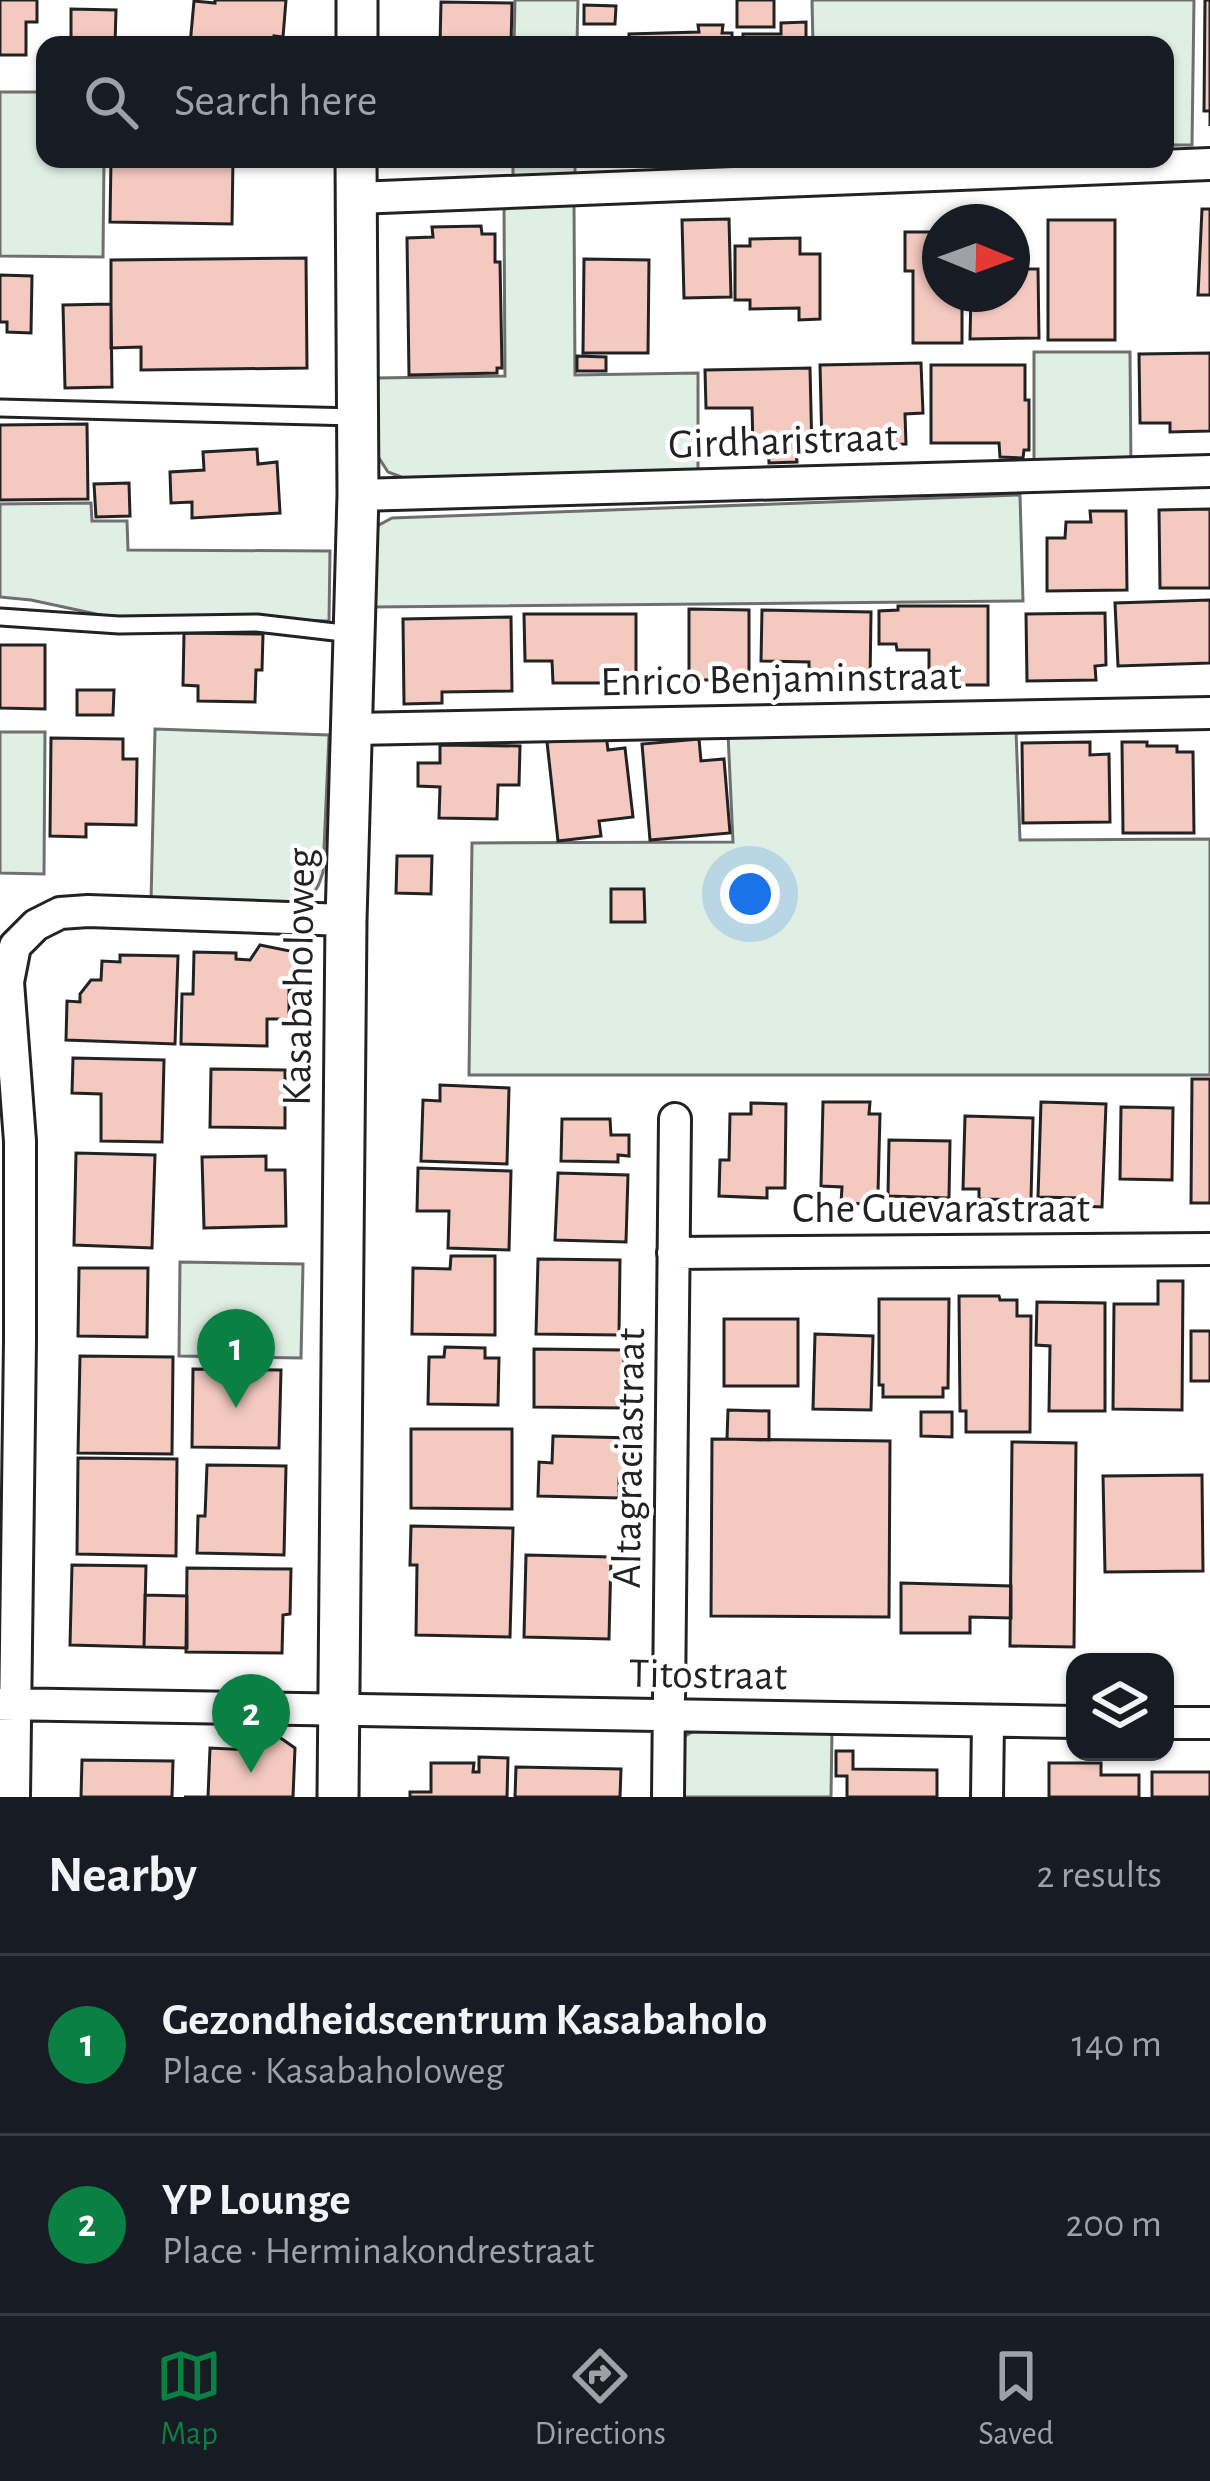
<!DOCTYPE html>
<meta charset="utf-8">
<style>
:root{--surface:#171b24;--page:#20242c;--text:#f1f3f6;--muted:#9ea1a6;--line:#363941;--accent:#0b8043}
body{margin:0;font-family:"Alegreya Sans",sans-serif;background:var(--page);color:var(--text)}
.controls{position:absolute;right:36px;bottom:36px;display:grid;overflow:hidden;border-radius:24px;box-shadow:0 3px 9px #0004}
.controls button{width:108px;height:108px;display:grid;place-items:center;padding:0;border:0;border-bottom:3px solid var(--line);background:var(--surface);color:var(--text);font:60px sans-serif}
.compass{position:absolute;left:922px;top:204px;width:108px;height:108px;border-radius:50%;background:var(--surface);box-shadow:0 3px 9px #0004;rotate:91deg}
.you{position:absolute;left:750px;top:894px;width:42px;height:42px;margin:-30px;border:9px solid #fff;border-radius:50%;background:#1a73e8;box-shadow:0 0 0 18px #1a73e833}
.badge{display:grid;place-items:center;width:78px;height:78px;border-radius:50%;background:var(--accent);color:#fff;font-size:39px;font-weight:700}
.pin{position:absolute;translate:-50% -99px;filter:drop-shadow(0 3px 6px #0008)}
.pin::after{content:'';position:absolute;top:63px;width:42px;height:36px;background:inherit;clip-path:polygon(0 0,100% 0,50% 100%)}
.list{margin:0;padding:0;list-style:none}
h2{display:flex;justify-content:space-between;align-items:center;height:156px;margin:0;padding:0 48px;font-size:51px}
h2 small{font-size:39px;font-weight:400;color:var(--muted)}
.list li{display:grid;grid-template-columns:78px 1fr auto;gap:36px;align-items:center;box-sizing:border-box;height:180px;padding:0 48px;border-top:3px solid var(--line)}
.list b{display:block;font-size:45px;white-space:nowrap}
.list p{margin:0;font-size:39px;white-space:nowrap;color:var(--muted)}
.list em{font-size:39px;font-style:normal;color:var(--muted)}
.icon{flex:none;width:66px;height:66px;fill:none;stroke:currentColor;stroke-width:2;stroke-linecap:round;stroke-linejoin:round}
.map{position:relative;flex:none;width:1210px;height:1797px;overflow:hidden}
.search{position:absolute;background:var(--surface);box-shadow:0 3px 9px #0004;left:36px;right:36px;top:36px;height:132px;display:flex;align-items:center;gap:30px;box-sizing:border-box;padding:0 42px;border-radius:24px;color:var(--muted);font-size:45px}
.sheet{height:516px;background:var(--surface)}
nav{display:flex;justify-content:space-around;align-items:center;box-sizing:border-box;height:168px;border-top:3px solid var(--line);background:var(--surface);font-size:33px;color:var(--muted)}
nav a{display:grid;justify-items:center;gap:6px}
nav .on{color:var(--accent)}
.map>svg:first-child{display:block}
.green{fill:#e0efe3;stroke:#6f6f6f;stroke-width:3}
.building{fill:#f3c9c0;stroke:#222;stroke-width:3}
.lines{fill:none;stroke-linecap:round;stroke-linejoin:round}
.service-casing{stroke:#222;stroke-width:21}
.minor-casing{stroke:#222;stroke-width:36}
.tertiary-casing{stroke:#222;stroke-width:45}
.service{stroke:#fff;stroke-width:15}
.minor{stroke:#fff;stroke-width:30}
.tertiary{stroke:#fff;stroke-width:39}
.labels{text-anchor:middle;dominant-baseline:central;stroke-width:9;stroke-linejoin:round;paint-order:stroke}
.street-label{font-size:42px;fill:#222;stroke:#fff}
</style>
<div class="map">
<svg width="1210" height="1797" viewBox="0 0 1210 1797">
<rect width="100%" height="100%" fill="#fff"/>
<path class="green" d="M515 0H578L577 45H514Z
M812 0H1194L1192 145H1165V45H813Z
M0 92H45V159H104L103 257 0 256Z
M513 159H575V177L513 176Z
M574 204 575 375 698 373V473L409 480 388 472 377 455V378L505 376 504 205Z
M1034 352H1130L1131 468H1034Z
M1020 495 1023 601 373 607 374 532 379 525 392 518Z
M91 503 92 521H127L128 550 330 551 329 621 110 617 31 600 0 597V504Z
M155 729 329 735 323 872C320 881 318 890 310 896 285 915 185 903 151 902Z
M1016 730 1020 840 1210 839V1075H469L472 843 733 842 728 734Z
M0 732H45L44 874 0 873Z
M180 1262 303 1264 301 1358 179 1356Z
M718 1730H832L831 1797H676L680 1739 692 1732Z"/>
<path class="building" d="M0 0H37V22H26V55H0Z
M215 0H286L283 37 274 36 273 45H190L194 1 215 3Z
M737 0H774V27H737Z
M1205 0H1210V126V111H1204Z
M441 2 512 3 511 45H440Z
M584 5 616 6 615 24H584Z
M71 9 116 10 115 45H71Z
M806 22V45H743V34H781V23Z
M698 25H723L722 33H732V45H629V34L699 32Z
M111 159H233L232 224 110 222Z
M1202 209H1210V295H1198Z
M729 219 731 297 684 298 682 220Z
M1048 220H1115V340H1048Z
M481 226 482 234H495V262H500L502 368H497V373L409 375 407 238 433 237 432 227Z
M905 232H937L938 242H940V294H962V343H913V271H905Z
M800 238V254H820V319L799 320V308L750 309V300H735V246H750V239Z
M306 258 307 368 141 370V347L111 348V260Z
M584 259 649 260 648 353H583Z
M1014 269H1038L1039 338 970 339 971 294H1012Z
M0 275 32 276 31 333 7 332V322H0Z
M111 304 112 387 65 388 63 305Z
M1210 353V431L1170 432V423H1140L1139 354Z
M577 356 606 357V371H577Z
M921 363 923 413 905 414 906 444 822 446 820 365Z
M931 365H1025V400H1029V450H1024L1023 458 1000 457 999 443H931Z
M810 368 812 453H796L797 462 769 463 768 444 753 445 752 408H706L705 370Z
M87 424 88 499 0 500V425Z
M257 449 258 464 277 462 280 513 192 518V502L171 503 170 472 204 470 203 452Z
M129 483 130 516 96 517 94 484Z
M1210 509V588H1160L1159 510Z
M1090 511H1126L1127 590 1047 591V538H1065L1066 522H1091Z
M1210 600V663L1118 666 1115 603Z
M898 606H988V685H929V650H897L896 644H879V611L898 610Z
M689 609 749 610V680H689Z
M762 610 871 612 870 683 809 682V662L761 661Z
M1105 613 1106 665 1095 666 1096 680 1027 681 1026 614Z
M524 614H636V683H553L552 661H525Z
M511 617 512 691 442 692V703L404 704 403 619Z
M184 633 263 634 262 670H256L255 702 198 701V686L183 685Z
M0 645H45V709L0 708Z
M77 690H114L113 715H77Z
M606 735 608 750 625 748 633 817 599 821 601 836 558 841 547 742Z
M51 738 123 739V759H137L136 825 86 824V837L50 836Z
M699 739 701 761 724 759 730 833 650 840 642 744Z
M1090 742V755L1109 754 1110 822 1023 823 1022 743Z
M1122 742H1147V746H1177V752H1193L1194 833H1123Z
M440 745 520 746 519 785H498L497 819 439 818 440 787 418 786V763H440Z
M397 856H432L431 894 396 893Z
M611 889H644L645 922H611Z
M260 945 290 951 300 964 299 984 289 990V1019H267V1046L181 1044 182 994H193L194 952 236 953V959L250 960Z
M120 955 178 956 175 1044 66 1040 67 1001 80 1002V994L91 980H101L102 961 120 962Z
M73 1058 164 1060 162 1142 101 1141V1094L72 1093Z
M211 1069 285 1070V1128L210 1127Z
M1192 1079H1210V1203H1191Z
M440 1085 509 1088 507 1164 421 1161 423 1100 440 1101Z
M823 1102H870L869 1114H880L878 1193H869V1204L841 1203 842 1187 821 1186Z
M1041 1102 1106 1104 1102 1207 1080 1206V1198L1038 1197Z
M751 1103 786 1104 785 1188H767V1198L719 1196 720 1160H729L730 1114H751Z
M1121 1107 1173 1108 1172 1180 1120 1179Z
M965 1116 1033 1118 1031 1200 979 1199V1189H963Z
M562 1119H610L611 1135H629V1156L618 1155V1162L561 1161Z
M889 1140 950 1141 949 1198 888 1196Z
M76 1153 155 1155 152 1248 74 1245Z
M266 1156V1170H285L286 1226 204 1228 202 1157Z
M418 1168 511 1171 509 1250 448 1248 449 1211H417Z
M558 1173 628 1175 626 1242 555 1240Z
M451 1256H495V1335L412 1334 413 1268 450 1269Z
M538 1259 620 1260 619 1335 536 1334Z
M79 1268H148L147 1337 78 1336Z
M1158 1281H1183L1182 1410 1113 1409 1114 1304H1158Z
M959 1296H999L1000 1300H1017V1316H1031L1030 1432H966V1411H960Z
M879 1299H949L948 1388H943V1397H883V1385H879Z
M1037 1302 1105 1303V1411H1049L1050 1346 1036 1345Z
M724 1319H798V1386H724Z
M1191 1331H1210V1381H1191Z
M815 1334 873 1336 871 1410 813 1409Z
M445 1347 485 1348V1358H499L498 1405 428 1404 429 1357H444Z
M534 1349 624 1350V1408L534 1407Z
M80 1356 173 1357 172 1454 78 1453Z
M193 1369 281 1370 279 1448 192 1447Z
M728 1410 769 1411V1440L727 1439Z
M921 1412H952V1437L921 1436Z
M411 1429H512V1509L411 1508Z
M553 1436 633 1438 632 1478H619V1498L538 1496 539 1462 552 1463Z
M712 1439 890 1441 889 1617 711 1616Z
M1012 1442 1076 1443 1074 1647 1010 1646Z
M78 1458 177 1459 176 1556 77 1554Z
M207 1465 286 1466 284 1555 197 1553 198 1516H205Z
M1202 1475 1203 1571 1105 1572 1103 1476Z
M411 1526 513 1528 510 1637 416 1635 417 1565H410Z
M526 1555 611 1557 609 1639 524 1637Z
M72 1565 146 1566 144 1647 70 1645Z
M187 1568 291 1569 290 1614 283 1615 282 1653 186 1652Z
M901 1583 1011 1586V1618L970 1617V1633H901Z
M145 1595 187 1596V1648L144 1647Z
M269 1730 295 1748 293 1797H184H208L210 1748 251 1750 252 1742Z
M836 1751H853V1769L937 1770V1797H847V1776H836Z
M479 1757 508 1758 507 1797H410V1792H431V1763H474L473 1772H479Z
M82 1760 173 1761 172 1797H81Z
M1049 1763H1101V1775H1139V1797H1049Z
M516 1767 621 1769 620 1797H515Z
M1152 1772H1210V1797H1152Z"/>
<g class="lines">
<g class="service-casing">
<path id="service" d="M0 408 356 417
M0 617 119 625 257 623 352 634"/>
</g>
<g class="minor-casing">
<path id="minor" d="M356 198 1210 164
M358 495 1210 471
M353 729 1210 713
M673 1253 1210 1249
M0 1704 1075 1722
M1165 1723H1210
M14 1797 20 1340V1141L8 982 15 946 36 925 60 913 88 911 346 920
M668 1797 675 1119
M987 1797 988 1721"/>
</g>
<g class="tertiary-casing">
<path id="tertiary" d="M357 45V0
M338 1797 346 920 358 495 356 159"/>
</g>
<use href="#service" class="service"/>
<use href="#minor" class="minor"/>
<use href="#tertiary" class="tertiary"/>
</g>
<g class="labels">
<g class="street-label">
<text transform="translate(783 441) rotate(-2)">Girdharistraat</text>
<text transform="translate(781 679) rotate(-1)">Enrico Benjaminstraat</text>
<text transform="translate(299 977) rotate(-89)">Kasabaholoweg</text>
<text x="941" y="1209">Che Guevarastraat</text>
<text transform="translate(629 1458) rotate(-89)">Altagraciastraat</text>
<text transform="translate(708 1675) rotate(1)">Titostraat</text>
</g>
</g>
</svg>
<div class="controls">
<button><svg class="icon" aria-label="layers" viewBox="0 0 24 24"><path d="M12 4l9 5-9 5-9-5zM3 14l9 5 9-5"/></svg></button>
</div>
<svg class="compass" viewBox="-18 -18 36 36"><path d="M0-13l5 13h-10z" fill="#e53935"/><path d="M0 13l5-13h-10z" fill="#9ea1a6"/></svg>
<div class="you"></div>
<div class="pin badge" style="left:236px;top:1408px">1</div>
<div class="pin badge" style="left:251px;top:1773px">2</div>
<div class="search"><svg class="icon" aria-label="search" viewBox="0 0 24 24"><circle cx="10" cy="10" r="6"/><path d="M15 15l6 6"/></svg>Search here</div>
</div>
<section class="sheet">
<h2>Nearby<small>2 results</small></h2>
<ul class="list">
<li><span class="badge">1</span><div><b>Gezondheidscentrum Kasabaholo</b><p>Place · Kasabaholoweg</p></div><em>140 m</em></li>
<li><span class="badge">2</span><div><b>YP Lounge</b><p>Place · Herminakondrestraat</p></div><em>200 m</em></li>
</ul>
</section>
<nav>
<a class="on"><svg class="icon" aria-label="map" viewBox="0 0 24 24"><path d="M3 6l6-2 6 2 6-2v14l-6 2-6-2-6 2zM9 4v14M15 6v14"/></svg>Map</a>
<a><svg class="icon" aria-label="directions" viewBox="0 0 24 24"><path d="M12 3l9 9-9 9-9-9zM9 14v-3h6M13 9l2 2-2 2"/></svg>Directions</a>
<a><svg class="icon" aria-label="saved" viewBox="0 0 24 24"><path d="M7 4h10v16l-5-4-5 4z"/></svg>Saved</a>
</nav>
